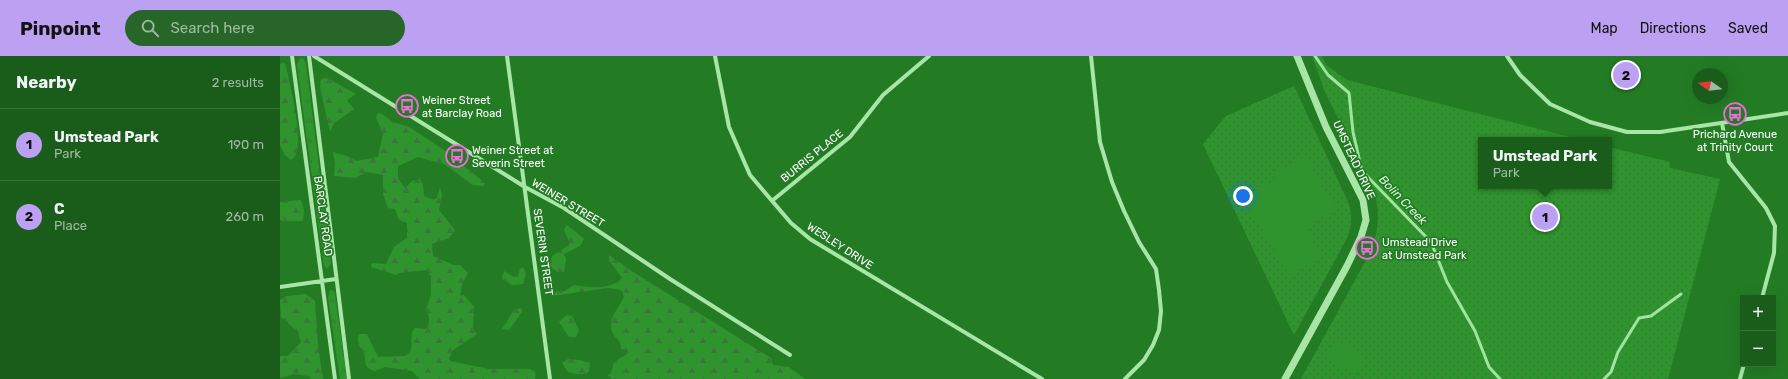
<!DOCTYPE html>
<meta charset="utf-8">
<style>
:root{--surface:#1a5d1b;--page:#276628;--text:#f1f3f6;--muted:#9fbaa3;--line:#38723a;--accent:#bca0f2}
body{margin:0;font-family:Rubik,sans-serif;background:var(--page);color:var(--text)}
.controls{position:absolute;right:12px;bottom:12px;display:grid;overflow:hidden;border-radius:0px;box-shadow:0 4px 16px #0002}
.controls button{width:36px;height:36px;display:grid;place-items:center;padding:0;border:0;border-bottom:1px solid var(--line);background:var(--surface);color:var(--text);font:20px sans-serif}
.compass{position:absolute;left:1412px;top:12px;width:36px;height:36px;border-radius:50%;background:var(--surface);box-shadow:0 4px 16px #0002;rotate:284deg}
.you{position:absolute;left:963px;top:140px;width:14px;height:14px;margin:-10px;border:3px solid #fff;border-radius:50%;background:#1a73e8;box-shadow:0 0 0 6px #1a73e833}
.badge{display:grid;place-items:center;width:26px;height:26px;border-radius:50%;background:var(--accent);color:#111;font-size:13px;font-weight:700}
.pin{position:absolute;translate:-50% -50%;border:2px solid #fff;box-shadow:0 1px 4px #0006}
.popup{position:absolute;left:1198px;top:81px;width:134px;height:52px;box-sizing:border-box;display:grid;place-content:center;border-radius:0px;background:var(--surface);filter:drop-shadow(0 1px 3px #0005);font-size:13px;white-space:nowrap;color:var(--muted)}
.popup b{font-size:15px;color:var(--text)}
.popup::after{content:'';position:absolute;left:50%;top:100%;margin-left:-8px;border:8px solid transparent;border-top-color:var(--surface)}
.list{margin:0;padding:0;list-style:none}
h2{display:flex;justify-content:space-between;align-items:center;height:52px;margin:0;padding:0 16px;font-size:17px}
h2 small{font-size:13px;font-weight:400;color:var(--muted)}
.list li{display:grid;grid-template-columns:26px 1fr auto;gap:12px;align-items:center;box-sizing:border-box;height:72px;padding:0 16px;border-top:1px solid var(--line)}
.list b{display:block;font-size:15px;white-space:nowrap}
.list p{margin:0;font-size:13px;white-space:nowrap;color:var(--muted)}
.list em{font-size:13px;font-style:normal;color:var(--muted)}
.icon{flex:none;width:22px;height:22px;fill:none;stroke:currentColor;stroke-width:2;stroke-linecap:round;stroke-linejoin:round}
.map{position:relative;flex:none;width:1508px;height:323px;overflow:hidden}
header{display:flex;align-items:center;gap:24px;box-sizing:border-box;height:56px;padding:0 20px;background:var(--accent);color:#111}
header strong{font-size:19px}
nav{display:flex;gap:22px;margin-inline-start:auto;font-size:14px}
.search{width:280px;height:36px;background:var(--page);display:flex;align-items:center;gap:10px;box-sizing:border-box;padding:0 14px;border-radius:22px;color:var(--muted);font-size:15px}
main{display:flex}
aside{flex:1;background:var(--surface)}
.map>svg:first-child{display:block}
.grass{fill:url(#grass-tufts)}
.forest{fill:url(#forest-firs)}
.park{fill:url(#park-dots)}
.pitch{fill:#2f942e}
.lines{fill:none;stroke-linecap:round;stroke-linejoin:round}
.stream{stroke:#9de69b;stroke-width:3}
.minor{stroke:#a8e5a7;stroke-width:4}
.tertiary{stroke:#a8e5a7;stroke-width:7}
.labels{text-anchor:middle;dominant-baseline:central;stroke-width:3.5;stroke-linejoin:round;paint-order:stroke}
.poi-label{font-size:11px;fill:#fff;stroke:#237c24;text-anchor:start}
.street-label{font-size:11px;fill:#fff;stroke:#237c24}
.water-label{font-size:12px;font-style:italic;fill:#d9f6d9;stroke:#237c24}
</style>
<header>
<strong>Pinpoint</strong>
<div class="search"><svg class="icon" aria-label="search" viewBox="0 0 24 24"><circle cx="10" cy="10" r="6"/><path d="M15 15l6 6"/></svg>Search here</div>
<nav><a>Map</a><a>Directions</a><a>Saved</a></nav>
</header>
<main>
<aside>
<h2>Nearby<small>2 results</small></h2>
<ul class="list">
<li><span class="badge">1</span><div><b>Umstead Park</b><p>Park</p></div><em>190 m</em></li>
<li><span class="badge">2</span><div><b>C</b><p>Place</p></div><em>260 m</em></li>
</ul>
</aside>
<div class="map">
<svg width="1508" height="323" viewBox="0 0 1508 323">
<defs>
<pattern id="grass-tufts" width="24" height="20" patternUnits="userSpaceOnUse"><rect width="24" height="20" fill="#2f942e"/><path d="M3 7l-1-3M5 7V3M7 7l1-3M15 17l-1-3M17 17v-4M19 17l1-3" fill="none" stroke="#3b773a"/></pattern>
<pattern id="forest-firs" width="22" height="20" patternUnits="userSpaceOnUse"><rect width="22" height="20" fill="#2f942e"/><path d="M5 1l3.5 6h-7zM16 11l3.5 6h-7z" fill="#3b773a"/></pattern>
<pattern id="park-dots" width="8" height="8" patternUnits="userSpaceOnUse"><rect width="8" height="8" fill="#2f942e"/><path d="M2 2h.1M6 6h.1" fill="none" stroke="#3b773a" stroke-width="1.8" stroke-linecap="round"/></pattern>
</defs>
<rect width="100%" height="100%" fill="#237c24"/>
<path class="grass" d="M21 2 24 3 26 8 51 207 47 213 44 210 17 9 19 4Z
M50 234 54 235 55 239 67 323H60L48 241Z"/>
<path class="forest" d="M4 7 6 10C9 26 28 97 11 104L5 99 0 89V8Z
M47 22 76 38 67 44 74 53 54 67 50 76 40 31 41 23Z
M98 57 102 58 113 66 129 71 167 96 205 127 203 130 193 129 164 108 138 101 118 110V123L125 132 132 125 140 123 143 129 144 140 154 144 157 142 160 131 162 139 159 154 175 174 169 182 152 188 153 200 173 209H180L188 217 182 228 180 240 184 239 194 251 193 273 197 278 173 294 169 302 170 305 209 313H250L256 316 255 323H140L132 315 105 311 95 315C81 311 88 306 83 296 80 290 76 286 79 278H87L98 301 125 300C137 294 127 280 135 272L146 273C151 267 149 259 146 253L151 239V220L146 214 119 217 116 219 91 211 92 207 106 208 114 191 127 182V167L119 164 115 153 108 152 103 138V119L86 116 75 122 54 120 55 108 53 96 67 100 76 105 98 101 103 78 96 61Z
M21 144 24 154 23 165H2L0 163V146Z
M287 169 304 183 300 190 284 198 286 203 284 216H277L270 210 272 200 289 189V185L284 174Z
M329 199 353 216 491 302 493 309 509 311 525 323H332L328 319 331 317 334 306 347 298V294L341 293 340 286C322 269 335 258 344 241L342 234 328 232 272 240 277 235H285L294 229C309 232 332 234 342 222L329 204Z
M243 211 246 218 243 228 232 229 222 223 224 215 234 221 238 220 240 213Z
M26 238 35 245 38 290 43 323H31L29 320 14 318 0 322V300H8L21 286 18 276 1 261 0 244 7 240Z
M241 252 242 256 229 274 222 273 234 254Z
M287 259 292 260 299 274 296 281H289L279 266Z
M288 303 299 304 310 307 309 315C304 320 295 318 288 316L282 307Z"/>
<path class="park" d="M1032 0H1042L1046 9 1067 24 1302 84H1201V130H1329V91L1390 106V112L1440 123 1388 323H1021L1091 195C1099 173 1100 157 1094 134L1045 36Z
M1014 30 1068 146C1073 160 1072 171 1066 184L1014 279 923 88 946 60Z"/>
<path class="pitch" d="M1024 100 1056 153 1025 172 1042 201 1010 220 963 143 995 124 993 119Z
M1056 283 1086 300 1076 318 1046 302Z"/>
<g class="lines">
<path class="stream" d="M1035 0 1048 19 1069 37 1073 76 1082 115 1151 186 1167 226 1195 275 1209 311 1220 323
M1324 323 1331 316 1338 296 1359 262 1371 260 1401 238"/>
<path class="minor" d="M12 0 55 323
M29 0 69 323
M34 0 245 131 284 152 390 223 510 299
M227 0 270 323
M435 0 449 71 470 119 511 167 530 183 762 323
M811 0 820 86 832 126 844 155 859 186 876 213 879 234 881 255 879 274 873 289 864 304 845 323
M1227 0 1240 19 1270 48 1310 66 1347 76H1380L1508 57
M1442 67 1449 106 1486 152 1495 170 1494 197 1482 242
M493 144 570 81 603 39 649 0
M0 231 56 223
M1460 323 1464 308"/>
<path class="tertiary" d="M1005 323 1067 210 1081 181 1086 164 1083 144 1046 71 1017 0"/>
</g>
<defs>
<g id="bus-ring" transform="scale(1.15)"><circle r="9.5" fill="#237c24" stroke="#f06bdb" stroke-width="1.5"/><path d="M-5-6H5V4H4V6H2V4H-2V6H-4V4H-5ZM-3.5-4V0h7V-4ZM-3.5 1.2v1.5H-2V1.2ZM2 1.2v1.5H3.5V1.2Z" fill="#f06bdb"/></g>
</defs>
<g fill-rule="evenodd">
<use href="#bus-ring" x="127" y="50"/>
<use href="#bus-ring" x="1455" y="58"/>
<use href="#bus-ring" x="177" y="100"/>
<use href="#bus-ring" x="1087" y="192"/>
</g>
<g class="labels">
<g class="poi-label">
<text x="142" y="44">Weiner Street<tspan x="142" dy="13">at Barclay Road</tspan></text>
<text x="1455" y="78" text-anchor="middle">Prichard Avenue<tspan x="1455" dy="13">at Trinity Court</tspan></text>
<text x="192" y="94">Weiner Street at<tspan x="192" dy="13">Severin Street</tspan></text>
<text x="1102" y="186">Umstead Drive<tspan x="1102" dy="13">at Umstead Park</tspan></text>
</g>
<g class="street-label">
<text transform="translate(532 100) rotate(-39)">BURRIS PLACE</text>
<text transform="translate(1074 104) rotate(65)">UMSTEAD DRIVE</text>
<text transform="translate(288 147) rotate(31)">WEINER STREET</text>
<text transform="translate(43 160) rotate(82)">BARCLAY ROAD</text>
<text transform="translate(560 190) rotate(33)">WESLEY DRIVE</text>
<text transform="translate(263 196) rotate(82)">SEVERIN STREET</text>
</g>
<g class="water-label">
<text transform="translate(1123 144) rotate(46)">Bolin Creek</text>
</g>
</g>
</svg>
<div class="controls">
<button>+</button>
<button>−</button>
</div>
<svg class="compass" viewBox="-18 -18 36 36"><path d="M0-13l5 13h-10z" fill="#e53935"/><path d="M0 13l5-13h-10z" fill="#9fbaa3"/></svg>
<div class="you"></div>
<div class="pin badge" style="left:1265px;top:161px">1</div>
<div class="popup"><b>Umstead Park</b>Park</div>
<div class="pin badge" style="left:1346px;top:19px">2</div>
</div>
</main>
